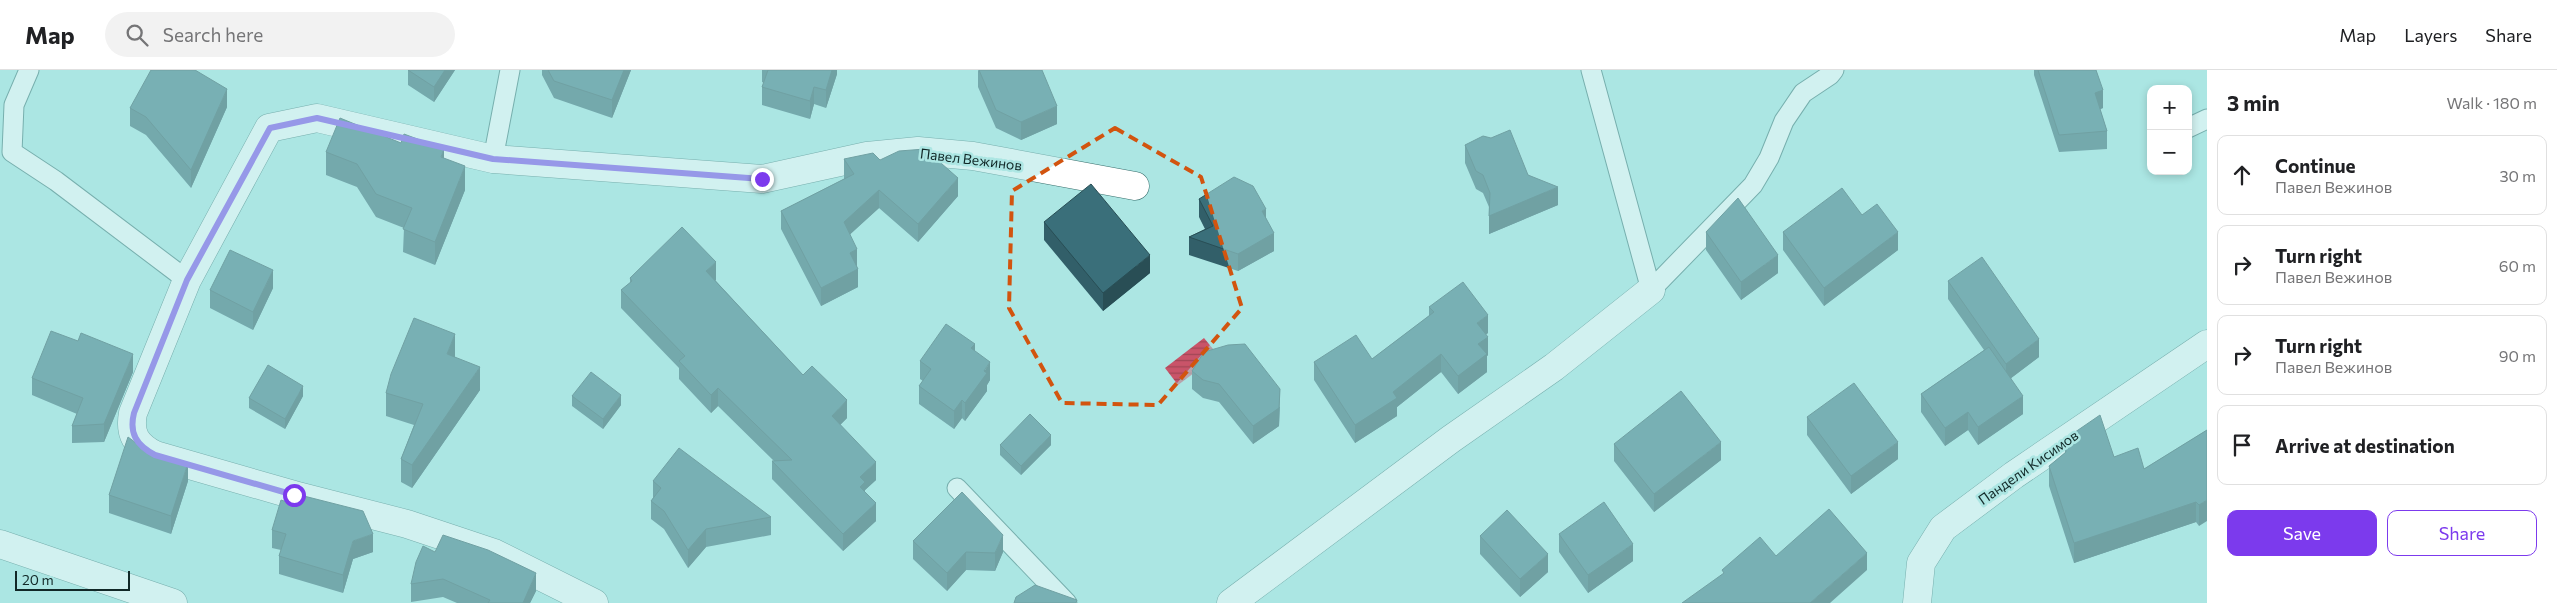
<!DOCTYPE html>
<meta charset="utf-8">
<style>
:root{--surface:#fff;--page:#f2f2f2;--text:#202124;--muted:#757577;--line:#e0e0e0;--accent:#7c3aed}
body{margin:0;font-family:Commissioner,sans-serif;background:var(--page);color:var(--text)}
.controls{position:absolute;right:15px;top:15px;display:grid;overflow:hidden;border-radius:10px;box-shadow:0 2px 8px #0003}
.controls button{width:45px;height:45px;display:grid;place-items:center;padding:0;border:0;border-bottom:1px solid var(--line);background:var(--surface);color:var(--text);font:25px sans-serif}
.scale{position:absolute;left:15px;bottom:12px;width:115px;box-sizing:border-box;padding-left:5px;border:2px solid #112827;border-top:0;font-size:14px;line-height:18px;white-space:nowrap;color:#112827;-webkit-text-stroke:4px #ace6e3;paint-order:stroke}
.stop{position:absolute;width:15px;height:15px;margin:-11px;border:4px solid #7c3aed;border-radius:50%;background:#fff}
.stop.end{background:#7c3aed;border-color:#fff;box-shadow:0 1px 5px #0008}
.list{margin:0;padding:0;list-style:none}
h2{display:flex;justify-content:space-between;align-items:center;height:65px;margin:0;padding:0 20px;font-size:21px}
h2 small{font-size:16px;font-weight:400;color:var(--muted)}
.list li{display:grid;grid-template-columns:32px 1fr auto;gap:15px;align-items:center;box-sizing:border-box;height:80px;margin:0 10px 10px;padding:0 10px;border:1px solid var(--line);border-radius:10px}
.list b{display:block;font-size:19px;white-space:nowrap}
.list p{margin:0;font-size:16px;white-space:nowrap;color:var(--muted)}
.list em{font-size:16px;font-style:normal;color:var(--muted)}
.actions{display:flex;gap:10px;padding:15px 20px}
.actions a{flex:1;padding:11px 0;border:1px solid var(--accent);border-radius:10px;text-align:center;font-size:18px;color:var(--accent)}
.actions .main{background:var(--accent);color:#fff}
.icon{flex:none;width:28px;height:28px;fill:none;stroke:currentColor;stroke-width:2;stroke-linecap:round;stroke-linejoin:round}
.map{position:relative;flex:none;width:2207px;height:533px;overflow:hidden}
header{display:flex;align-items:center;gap:30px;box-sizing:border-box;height:70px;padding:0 25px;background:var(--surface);border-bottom:1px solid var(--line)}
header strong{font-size:24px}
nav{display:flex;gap:28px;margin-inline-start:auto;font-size:18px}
.search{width:350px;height:45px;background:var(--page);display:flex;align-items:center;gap:12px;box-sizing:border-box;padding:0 18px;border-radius:28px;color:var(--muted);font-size:19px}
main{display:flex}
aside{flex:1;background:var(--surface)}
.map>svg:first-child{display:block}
.water{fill:url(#water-rules)}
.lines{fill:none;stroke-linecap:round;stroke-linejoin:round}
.service-casing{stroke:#376e6c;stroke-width:21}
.minor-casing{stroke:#376e6c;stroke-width:29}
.service{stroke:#fff;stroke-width:19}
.minor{stroke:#fff;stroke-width:28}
.wall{fill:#325f69}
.shaded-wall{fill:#294e55}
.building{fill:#3a6f7a;stroke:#294e55}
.route{stroke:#7c3aed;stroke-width:6}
.marked{fill:none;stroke:#d2540f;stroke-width:4;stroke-dasharray:10 6;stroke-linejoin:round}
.labels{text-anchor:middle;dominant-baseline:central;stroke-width:5;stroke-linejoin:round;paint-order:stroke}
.street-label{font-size:14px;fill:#112827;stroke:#ace6e3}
</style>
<header>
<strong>Map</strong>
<div class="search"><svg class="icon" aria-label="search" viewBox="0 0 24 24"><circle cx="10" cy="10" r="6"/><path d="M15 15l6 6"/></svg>Search here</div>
<nav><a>Map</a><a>Layers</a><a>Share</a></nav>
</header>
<main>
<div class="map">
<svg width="2207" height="533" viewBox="0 0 2207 533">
<defs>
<pattern id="water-rules" width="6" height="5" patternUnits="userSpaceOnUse" patternTransform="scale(1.25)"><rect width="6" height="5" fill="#c95469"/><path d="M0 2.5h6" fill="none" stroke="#a24656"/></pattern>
</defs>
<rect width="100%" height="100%" fill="#ace6e3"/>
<path class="water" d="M1204 268 1218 285 1178 315 1165 298Z"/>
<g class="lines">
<g class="service-casing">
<path id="service" d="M29 0 14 35 12 82 56 111 187 210
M1591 0 1651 220
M2188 58 2207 49
M493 89 510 0
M1651 220 1753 115 1769 88 1784 51 1803 23 1830 5 1834 0
M957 418 1067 533"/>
</g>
<g class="minor-casing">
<path id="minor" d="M0 474 173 533
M594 533 494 483 407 454 294 425 155 385C136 375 129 364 133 343L187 210 269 58 317 48 493 89 762 109 867 86 918 81 973 86 1135 116
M1231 533 1451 369 1554 297 1651 220
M1917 533 1921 493 1943 458 2014 405 2207 274"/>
</g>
<use href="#service" class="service"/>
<use href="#minor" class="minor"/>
</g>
<path class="wall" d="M408 0H455L434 32 408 15Z
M542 0H631L612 48 554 28 542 5Z
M762 0H837V4L826 38 814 34 810 49 762 35V17L764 13 762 12Z
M978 0 1057 54 1021 70 996 58 978 17Z
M2034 0H2096L2103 38 2100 39 2107 61V79L2059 82 2034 5Z
M227 37 191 118 146 65 130 56V38Z
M1491 68 1558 135 1489 164V137L1483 123 1476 119 1465 93V75Z
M401 73 444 88 465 120 435 195 403 182 404 158 376 147 357 117 326 105V82Z
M844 89 880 90 958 126 918 172 879 138 850 164 857 197 858 217 821 236 781 159V141L844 109Z
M1199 129 1266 148 1274 181 1238 201 1189 185V167L1205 159 1199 147Z
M1862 145 1898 180 1824 236 1783 180V162Z
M1044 152 1150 203 1103 241 1044 170Z
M1706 162 1778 203 1741 230 1706 180Z
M630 208 716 210H715L803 305 847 348 840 355 876 410 865 420V422L876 451 843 481 772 409V391H774L718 336 711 343 679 309V298L621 238V220L630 213Z
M1948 211 2039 287 2011 308 2023 344 1978 375 1968 360 1945 376 1921 342V324L1984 280 1948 229Z
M273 218 253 260 210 238V220Z
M1429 237 1488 263 1486 264 1488 285 1487 286V302L1458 324 1441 302 1397 337V346L1355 373 1314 310V292L1372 289 1429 246Z
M975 281 990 310 987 315V321L965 351 962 348 954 359 919 334V316L923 311 920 309V291Z
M455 287 480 320 412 418 401 412V389L414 355 386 346V323Z
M1192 301 1280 337 1279 356 1253 374 1219 332 1203 328 1192 319Z
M133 302 104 372 72 373V356L77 344 32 325V308Z
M303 326 285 359 249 338V328Z
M572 326 621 335 603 359 572 336Z
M1807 347 1898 389 1851 424 1807 365Z
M2207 360 2199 456 2196 452 2074 493 2049 416V396L2065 383V369L2144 399Z
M1614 374 1721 390 1654 442 1614 391Z
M1000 375H1051L1021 405 1000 385Z
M188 411 171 464 109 443V425Z
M653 411 771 447V465L706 477 688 498 664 459 651 449V431L653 428Z
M272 460 373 482 353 489 343 523 279 504V486L281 480 272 478Z
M1559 464 1633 491 1588 523 1559 482Z
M1480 466 1548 502 1520 527 1480 484Z
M913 471 1003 482 995 501 966 500 947 521 913 489Z
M435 482 536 521 530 533H457L443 527 411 532V514Z"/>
<path class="shaded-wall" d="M445 0H455L434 32V17Z
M624 0H631L612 48V30Z
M832 0H837V4L826 38V20Z
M814 17V34L810 49V31Z
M227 19V37L191 118V100Z
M2103 20V38L2095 41V23Z
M1057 36V54L1021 70V52Z
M444 79V103L441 87Z
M465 96V120L435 195V172Z
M958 108V126L918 172V154Z
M1558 117V135L1489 164V146Z
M879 120V138L844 170V152Z
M1266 139V157L1262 141Z
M1898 162V180L1824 236V218Z
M1274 163V181L1238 201V184Z
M857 179V197L850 183Z
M1150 185V203L1103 241V223Z
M1778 185V203L1741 230V212Z
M716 192V210L706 219V201Z
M858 199V217L821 236V218Z
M273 200V218L253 260V242Z
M1488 245V263L1477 271V253Z
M455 264V288L447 284Z
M1488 267V285L1487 286V302L1458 324V306L1478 274Z
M2039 269V287L2006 312V294Z
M975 274V292L971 278Z
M133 284V302L104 372V354Z
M1441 284V302L1397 337V346L1355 373V355L1393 322Z
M990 292V310L987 315V321L965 351V333Z
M480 297V320L412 418V395Z
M303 316V326L285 359V349Z
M718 318V336L711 343V325Z
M1280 319 1279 356 1253 374V356Z
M621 325V335L603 359V349Z
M2023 326V344L1978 375V357Z
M847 330V348L832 363V346Z
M962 330V348L954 359V341Z
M1968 342V360L1945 376V358Z
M1051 365V375L1021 405V396Z
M1721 372V390L1654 442V424Z
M1898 372V389L1851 424V406Z
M876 392V410L865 420V430L860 435V407Z
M188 393V411L171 464V446Z
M2207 430V451L2199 456V435Z
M2196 432V452L2074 493V473Z
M876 433V451L843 481V464Z
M706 459V477L688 498V480Z
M373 464V482L353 489 343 523V505L353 471Z
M1003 465V482L995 501V483Z
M1633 474V491L1588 523V505Z
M966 482V500L947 521V503Z
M1867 483V500L1830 533H1810Z
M1548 484V502L1520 527V509Z
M536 503V521L530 533H523Z"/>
<path class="building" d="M151 0H195L227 19 191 100 146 47 130 38Z
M408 0H445L434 17Z
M548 0H624L612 30 554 11Z
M768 0H832L826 20 814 17 810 31 762 17Z
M979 0H1042L1057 36 1021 52 996 40Z
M2038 0H2096L2103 20 2095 23 2107 61 2059 65Z
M340 48 401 73 404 64 444 79 441 87 465 96 435 172 403 159 412 138 376 124 357 94 326 82Z
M1510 60 1528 105 1558 117 1489 146 1490 123 1483 105 1476 101 1465 75 1483 66 1491 68Z
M925 79 958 108 918 154 879 120 844 152 857 179 850 183 858 199 821 218 781 141 854 104 844 89 873 83 880 90 899 81Z
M1234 107 1253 116 1266 139 1262 141 1274 163 1238 184 1189 167 1213 156 1199 129Z
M1091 114 1150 185 1103 223 1044 152Z
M1842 118 1862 145 1877 134 1898 162 1824 218 1783 162Z
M1738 128 1778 185 1741 212 1706 162Z
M682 157 716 192 706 201 803 305 812 296 847 330 832 346 876 392 860 407 865 412 860 417 876 433 843 464 772 391 792 390 718 318 711 325 679 291 685 286 621 220 632 211 630 208Z
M230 180 273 200 253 242 210 220Z
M1982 187 2039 269 2006 294 1948 211Z
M1463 212 1488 245 1477 253 1488 267 1478 274 1487 284 1458 306 1441 284 1393 322 1397 328 1355 355 1314 292 1356 265 1372 289 1434 242 1429 237Z
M414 248 455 264 447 284 480 297 412 395 401 389 423 334 386 323 391 304Z
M946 254 975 274 971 278 990 292 984 301 987 303 965 333 962 330 954 341 919 316 931 299 920 291Z
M51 261 78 271 81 263 133 284 104 354 72 356 83 328 32 308Z
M1245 274 1280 319 1279 338 1253 356 1219 314 1203 310 1192 301 1204 282 1228 275Z
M1989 277 2023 326 1978 357 1968 342 1945 358 1921 324Z
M268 295 303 316 285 349 249 328Z
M591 302 621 325 603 349 572 326Z
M1854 313 1898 372 1851 406 1807 347Z
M1681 321 1721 372 1654 424 1614 374Z
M1030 344 1051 365 1021 396 1000 375Z
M2100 345 2114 387 2138 378 2144 399 2207 360V430L2199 435 2196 432 2074 473 2049 396 2066 382 2065 369Z
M128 367 147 381 188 393 171 446 109 425Z
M679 378 771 447 706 459 688 480 664 441 651 431 661 418 653 411Z
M962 422 1003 465 995 483 966 482 947 503 913 471Z
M296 424 363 441 373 464 353 471 343 505 279 486 286 464 272 460 281 430 293 434Z
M1604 432 1633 474 1588 505 1559 464Z
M1829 439 1867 483 1810 533H1682L1724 503 1722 500 1760 467 1776 486Z
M1507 440 1548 484 1520 509 1480 466Z
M443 465 488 480 536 503 523 533H488L490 530 443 509 411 514 416 492 423 476 435 482Z
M1035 515 1077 530 1076 533H1014L1016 527Z"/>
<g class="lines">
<path class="route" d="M294 425 155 385C136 375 129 363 134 343L187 210 270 58 317 48 493 89 762 109"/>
</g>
<path d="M0 0H2207V533H0ZM1115 58 1201 107 1242 238 1158 335 1062 333 1009 238 1012 121Z" fill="#ace6e3" fill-opacity=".55" fill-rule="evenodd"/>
<path class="marked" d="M1115 58 1201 107 1242 238 1158 335 1062 333 1009 238 1012 121Z"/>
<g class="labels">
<g class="street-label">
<text transform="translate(971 89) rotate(7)">Павел Вежинов</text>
<text transform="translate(2028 397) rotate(-35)">Пандели Кисимов</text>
</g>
</g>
</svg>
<div class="controls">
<button>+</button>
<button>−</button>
</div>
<div class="scale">20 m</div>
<div class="stop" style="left:294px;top:425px"></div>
<div class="stop end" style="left:762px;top:109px"></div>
</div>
<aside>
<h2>3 min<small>Walk · 180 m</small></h2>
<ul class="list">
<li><svg class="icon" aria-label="ahead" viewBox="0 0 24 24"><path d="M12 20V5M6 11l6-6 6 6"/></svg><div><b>Continue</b><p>Павел Вежинов</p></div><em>30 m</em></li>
<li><svg class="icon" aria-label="right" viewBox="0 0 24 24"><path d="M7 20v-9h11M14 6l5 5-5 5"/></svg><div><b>Turn right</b><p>Павел Вежинов</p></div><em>60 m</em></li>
<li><svg class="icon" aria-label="right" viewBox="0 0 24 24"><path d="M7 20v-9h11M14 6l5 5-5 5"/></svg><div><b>Turn right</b><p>Павел Вежинов</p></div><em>90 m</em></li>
<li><svg class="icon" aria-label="arrive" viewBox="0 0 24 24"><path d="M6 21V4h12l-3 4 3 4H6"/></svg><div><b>Arrive at destination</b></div></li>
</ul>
<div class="actions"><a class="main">Save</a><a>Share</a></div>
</aside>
</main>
